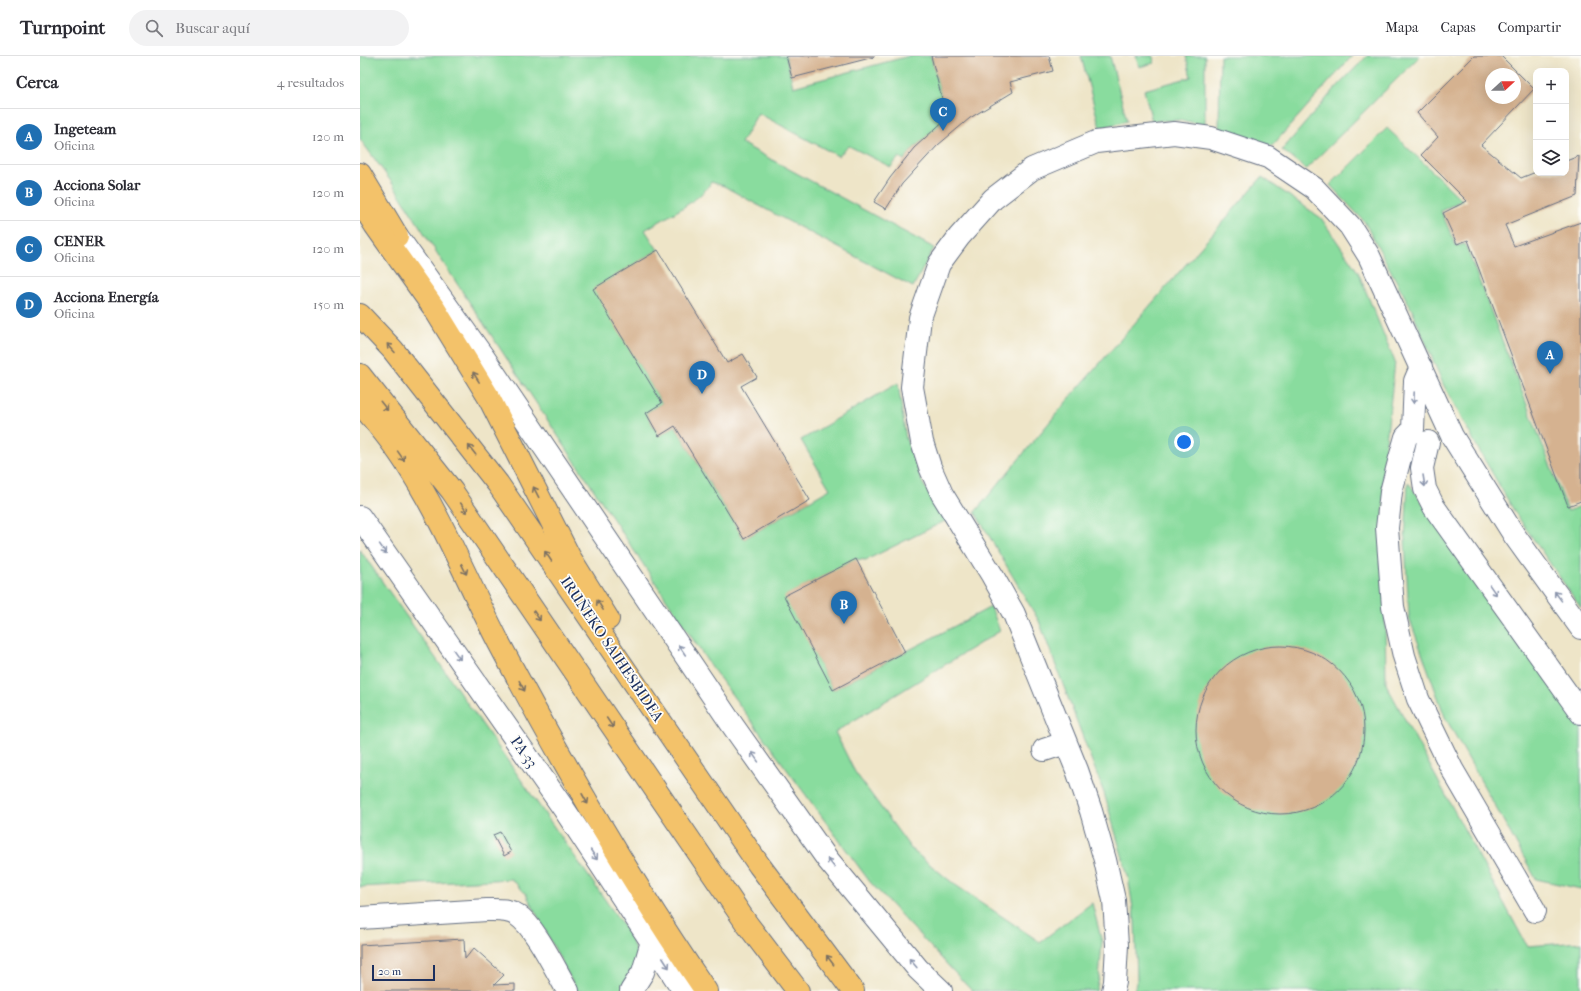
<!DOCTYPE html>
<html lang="es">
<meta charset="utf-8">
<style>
:root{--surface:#fff;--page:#f2f2f3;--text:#2b2b33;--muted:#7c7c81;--line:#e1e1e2;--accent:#1f6fb2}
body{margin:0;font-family:"IM FELL French Canon",serif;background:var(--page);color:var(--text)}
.controls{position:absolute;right:12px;top:12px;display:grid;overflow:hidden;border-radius:8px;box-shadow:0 4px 16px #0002}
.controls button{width:36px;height:36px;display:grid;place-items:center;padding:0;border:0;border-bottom:1px solid var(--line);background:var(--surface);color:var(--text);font:20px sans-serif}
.compass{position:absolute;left:1125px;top:12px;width:36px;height:36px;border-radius:50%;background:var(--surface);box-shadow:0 4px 16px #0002;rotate:69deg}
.scale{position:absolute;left:12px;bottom:10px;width:63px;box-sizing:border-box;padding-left:4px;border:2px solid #1b2f5e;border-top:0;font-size:11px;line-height:14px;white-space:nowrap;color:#1b2f5e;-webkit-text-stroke:3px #fdfcf7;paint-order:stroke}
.you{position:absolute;left:824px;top:386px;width:14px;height:14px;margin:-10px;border:3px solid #fff;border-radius:50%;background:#1a73e8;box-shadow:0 0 0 6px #1a73e833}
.badge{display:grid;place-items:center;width:26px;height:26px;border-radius:50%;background:var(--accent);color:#fff;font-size:13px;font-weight:700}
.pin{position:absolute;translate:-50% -33px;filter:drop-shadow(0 1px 2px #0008)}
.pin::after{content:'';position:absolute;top:21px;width:14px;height:12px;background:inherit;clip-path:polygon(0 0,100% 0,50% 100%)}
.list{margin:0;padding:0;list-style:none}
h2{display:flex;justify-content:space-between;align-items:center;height:52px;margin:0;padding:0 16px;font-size:17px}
h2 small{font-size:13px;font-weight:400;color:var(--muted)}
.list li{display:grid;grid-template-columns:26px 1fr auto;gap:12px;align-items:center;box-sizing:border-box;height:56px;padding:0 16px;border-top:1px solid var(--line)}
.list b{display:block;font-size:15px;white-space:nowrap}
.list p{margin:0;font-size:13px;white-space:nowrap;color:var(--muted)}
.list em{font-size:13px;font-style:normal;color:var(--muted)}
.icon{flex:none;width:22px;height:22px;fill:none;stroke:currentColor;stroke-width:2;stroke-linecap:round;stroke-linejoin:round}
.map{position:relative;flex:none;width:1221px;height:935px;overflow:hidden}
header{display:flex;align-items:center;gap:24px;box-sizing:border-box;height:56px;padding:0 20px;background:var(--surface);border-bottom:1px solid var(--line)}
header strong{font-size:19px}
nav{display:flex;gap:22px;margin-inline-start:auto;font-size:14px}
.search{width:280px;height:36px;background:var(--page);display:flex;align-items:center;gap:10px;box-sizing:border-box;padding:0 14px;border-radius:22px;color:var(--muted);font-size:15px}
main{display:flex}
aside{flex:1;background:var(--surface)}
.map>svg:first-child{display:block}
.green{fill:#89dc9e;stroke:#52867e}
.building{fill:#d5b290;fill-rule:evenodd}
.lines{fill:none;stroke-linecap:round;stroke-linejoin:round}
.minor-casing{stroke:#656f83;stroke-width:24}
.major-casing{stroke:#656f83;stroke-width:24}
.highway-casing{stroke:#656f83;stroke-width:24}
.minor{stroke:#fff;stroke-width:22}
.major{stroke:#f3c26a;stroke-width:22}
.highway{stroke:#f3c26a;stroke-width:22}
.oneway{stroke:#7c7163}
.oneway2{stroke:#8d97ae}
.labels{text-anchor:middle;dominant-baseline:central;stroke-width:3.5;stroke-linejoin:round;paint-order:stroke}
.street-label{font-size:15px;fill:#1b2f5e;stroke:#fdfcf7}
</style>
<header>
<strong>Turnpoint</strong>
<div class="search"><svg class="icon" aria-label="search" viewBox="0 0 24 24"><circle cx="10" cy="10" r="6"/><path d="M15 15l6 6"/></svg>Buscar aquí</div>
<nav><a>Mapa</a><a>Capas</a><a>Compartir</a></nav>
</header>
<main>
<aside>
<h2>Cerca<small>4 resultados</small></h2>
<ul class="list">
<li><span class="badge">A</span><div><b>Ingeteam</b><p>Oficina</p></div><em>120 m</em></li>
<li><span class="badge">B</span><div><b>Acciona Solar</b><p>Oficina</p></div><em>120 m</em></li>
<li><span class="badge">C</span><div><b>CENER</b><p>Oficina</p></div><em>120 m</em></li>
<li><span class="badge">D</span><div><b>Acciona Energía</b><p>Oficina</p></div><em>150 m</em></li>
</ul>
</aside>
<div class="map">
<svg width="1221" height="935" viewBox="0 0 1221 935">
<rect width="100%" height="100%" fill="#fdfcf7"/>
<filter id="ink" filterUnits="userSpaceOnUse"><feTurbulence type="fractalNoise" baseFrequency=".025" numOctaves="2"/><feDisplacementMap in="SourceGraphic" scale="8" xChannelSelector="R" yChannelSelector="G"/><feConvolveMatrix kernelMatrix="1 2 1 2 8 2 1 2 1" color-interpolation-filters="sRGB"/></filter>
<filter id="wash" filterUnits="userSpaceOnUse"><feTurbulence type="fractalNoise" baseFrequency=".012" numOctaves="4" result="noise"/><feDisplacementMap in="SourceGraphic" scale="16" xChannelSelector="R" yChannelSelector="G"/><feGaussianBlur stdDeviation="0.9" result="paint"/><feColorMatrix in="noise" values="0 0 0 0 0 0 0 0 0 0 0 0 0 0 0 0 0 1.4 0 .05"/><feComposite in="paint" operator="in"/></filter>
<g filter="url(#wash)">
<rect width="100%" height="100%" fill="#eee5c8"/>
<path class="green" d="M0 0H426L433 31 549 0H571L587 62 554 92 544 104 539 101 531 111 489 90 478 100 398 57 381 87 574 192 553 231 394 147 364 130 351 126C342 144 304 162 285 174L298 194 234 233 302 347 286 357 299 380 315 370 384 483 470 433 441 384 538 327 546 383 563 428 587 464 506 504 496 503 425 540 473 634 631 551 640 575 475 676 495 716 552 794 594 828 680 886 732 847 742 886 739 923 736 935H612L510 826 350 609 86 211 30 124 0 83Z
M721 0H750L767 65 740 72Z
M776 0H793L794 7 779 11Z
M826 0H845V69L821 64 792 65 784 34 831 21Z
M860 0H992L912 90 859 73Z
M1007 0H1060L946 113 922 94 973 35Z
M1027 72 1102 144 1081 155 1096 190 1105 188 1208 455 1221 450V552L1156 458 1120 396 1083 328 1052 254 1004 165 970 129Z
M902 121 961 162 998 216 1035 306 1023 413 1026 628 1167 890 1221 886V935H774L777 923 775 866 768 820 744 737 679 565 615 456 707 345Z
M1048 426 1221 669V833L1176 823 1085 661 1049 561 1045 484Z
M0 494 267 875 277 898 275 916 263 935H217L166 838 151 823 0 831Z"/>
<g id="blocks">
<path class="building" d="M426 0H514V1L432 22Z
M571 0H689L693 15 650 26 653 36 610 62 578 89 542 128 526 153 514 146 530 122 554 92 587 62Z
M1114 0H1141L1174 33 1121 89 1161 122 1176 116 1206 117V105L1219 100 1217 140 1145 169 1154 190 1221 166V445L1208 450 1108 184 1097 188 1083 157 1107 145 1061 99 1078 81 1057 57ZM1131 18H1155V42H1131Z
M298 194 367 307 383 298 397 321 381 330 450 444 384 483 315 370 299 380 286 357 302 347 233 233Z
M496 503 545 596 473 634 424 540Z
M836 674a84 84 0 1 1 168 0a84 84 0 1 1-168 0Z
M140 776 151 796 144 800 133 779Z
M104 883 105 903 114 892 144 919 134 929 155 928V935H0V889Z"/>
</g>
</g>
<g filter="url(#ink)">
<use href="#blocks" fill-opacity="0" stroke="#656f83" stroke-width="1"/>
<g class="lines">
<g class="minor-casing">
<path id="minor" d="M24 165 37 180 124 302 373 670 468 804 558 913 581 935
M1061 311 1055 325 1053 374 1046 381 1040 402 1031 436 1027 472 1033 551 1044 600 1058 643 1092 713 1175 855
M1068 386 1062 412 1065 433 1074 451 1221 657
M0 461 204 753 324 935
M684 694 705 687
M0 862 127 854C137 854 148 853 157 859 175 870 196 915 208 935
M271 935 283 916 292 885
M753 935 755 926 757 889 754 844 745 804 731 755 717 714 654 558 632 519 582 438 570 411 562 386 552 331 560 262 579 208 599 181 633 143 672 113 736 86 814 77 851 82 908 101 954 132 990 170 1009 200 1092 380 1154 479 1221 572"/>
</g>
<g class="major-casing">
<path id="major" d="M0 118 37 180"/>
</g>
<g class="highway-casing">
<path id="highway" d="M0 145 15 169 74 252 128 340 209 500 248 563
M0 259 33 294 138 428 399 809 493 935
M0 319 92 435 387 868 438 935
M0 347C16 366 33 386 46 407 83 464 108 527 139 587 202 706 269 823 346 935"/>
</g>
<use href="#minor" class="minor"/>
<use href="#major" class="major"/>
<use href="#highway" class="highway"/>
</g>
<defs><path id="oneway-shaft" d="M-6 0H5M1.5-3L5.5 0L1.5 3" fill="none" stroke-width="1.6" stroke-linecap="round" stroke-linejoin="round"/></defs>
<g class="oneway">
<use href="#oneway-shaft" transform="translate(31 292) rotate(-132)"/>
<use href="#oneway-shaft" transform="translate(116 321) rotate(-122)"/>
<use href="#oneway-shaft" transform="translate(24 350) rotate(51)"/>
<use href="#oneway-shaft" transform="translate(112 394) rotate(-128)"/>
<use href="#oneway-shaft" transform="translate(41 400) rotate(55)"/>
<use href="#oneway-shaft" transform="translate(176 436) rotate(-117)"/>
<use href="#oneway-shaft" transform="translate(104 452) rotate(56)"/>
<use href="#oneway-shaft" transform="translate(188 500) rotate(-124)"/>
<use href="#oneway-shaft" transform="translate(104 513) rotate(64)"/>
<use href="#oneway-shaft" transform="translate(240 549) rotate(-122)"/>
<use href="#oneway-shaft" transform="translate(177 560) rotate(56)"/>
<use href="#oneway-shaft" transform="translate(162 630) rotate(62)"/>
<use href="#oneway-shaft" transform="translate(250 667) rotate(56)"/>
<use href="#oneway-shaft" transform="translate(225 743) rotate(61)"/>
<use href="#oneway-shaft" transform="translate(470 904) rotate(-127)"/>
</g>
<g class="oneway2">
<use href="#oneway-shaft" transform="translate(1054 342) rotate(92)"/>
<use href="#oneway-shaft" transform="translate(1064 425) rotate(81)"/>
<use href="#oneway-shaft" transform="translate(23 493) rotate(55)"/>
<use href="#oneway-shaft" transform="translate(1133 534) rotate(55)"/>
<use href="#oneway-shaft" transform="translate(1198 540) rotate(-126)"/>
<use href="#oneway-shaft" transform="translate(322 594) rotate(-124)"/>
<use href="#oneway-shaft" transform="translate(97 599) rotate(55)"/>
<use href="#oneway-shaft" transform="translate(395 701) rotate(-125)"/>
<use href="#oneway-shaft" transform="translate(234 799) rotate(56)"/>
<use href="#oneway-shaft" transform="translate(471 807) rotate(-129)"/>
<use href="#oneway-shaft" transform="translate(306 907) rotate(57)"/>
<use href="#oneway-shaft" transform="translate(553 907) rotate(-130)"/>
</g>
</g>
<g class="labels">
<g class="street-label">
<text transform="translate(252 593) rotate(56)">IRUÑEKO SAIHESBIDEA</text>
<text transform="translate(164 696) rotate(55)">PA-33</text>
</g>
</g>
</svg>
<div class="controls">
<button>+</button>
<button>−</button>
<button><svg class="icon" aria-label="layers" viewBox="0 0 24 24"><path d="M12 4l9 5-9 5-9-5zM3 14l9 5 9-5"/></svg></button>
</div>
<svg class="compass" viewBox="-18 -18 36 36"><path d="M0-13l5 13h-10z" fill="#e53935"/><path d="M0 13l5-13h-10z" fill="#7c7c81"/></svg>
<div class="scale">20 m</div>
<div class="you"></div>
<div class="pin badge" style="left:1190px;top:318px">A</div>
<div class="pin badge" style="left:484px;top:568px">B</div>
<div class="pin badge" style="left:583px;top:75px">C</div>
<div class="pin badge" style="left:342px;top:338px">D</div>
</div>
</main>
